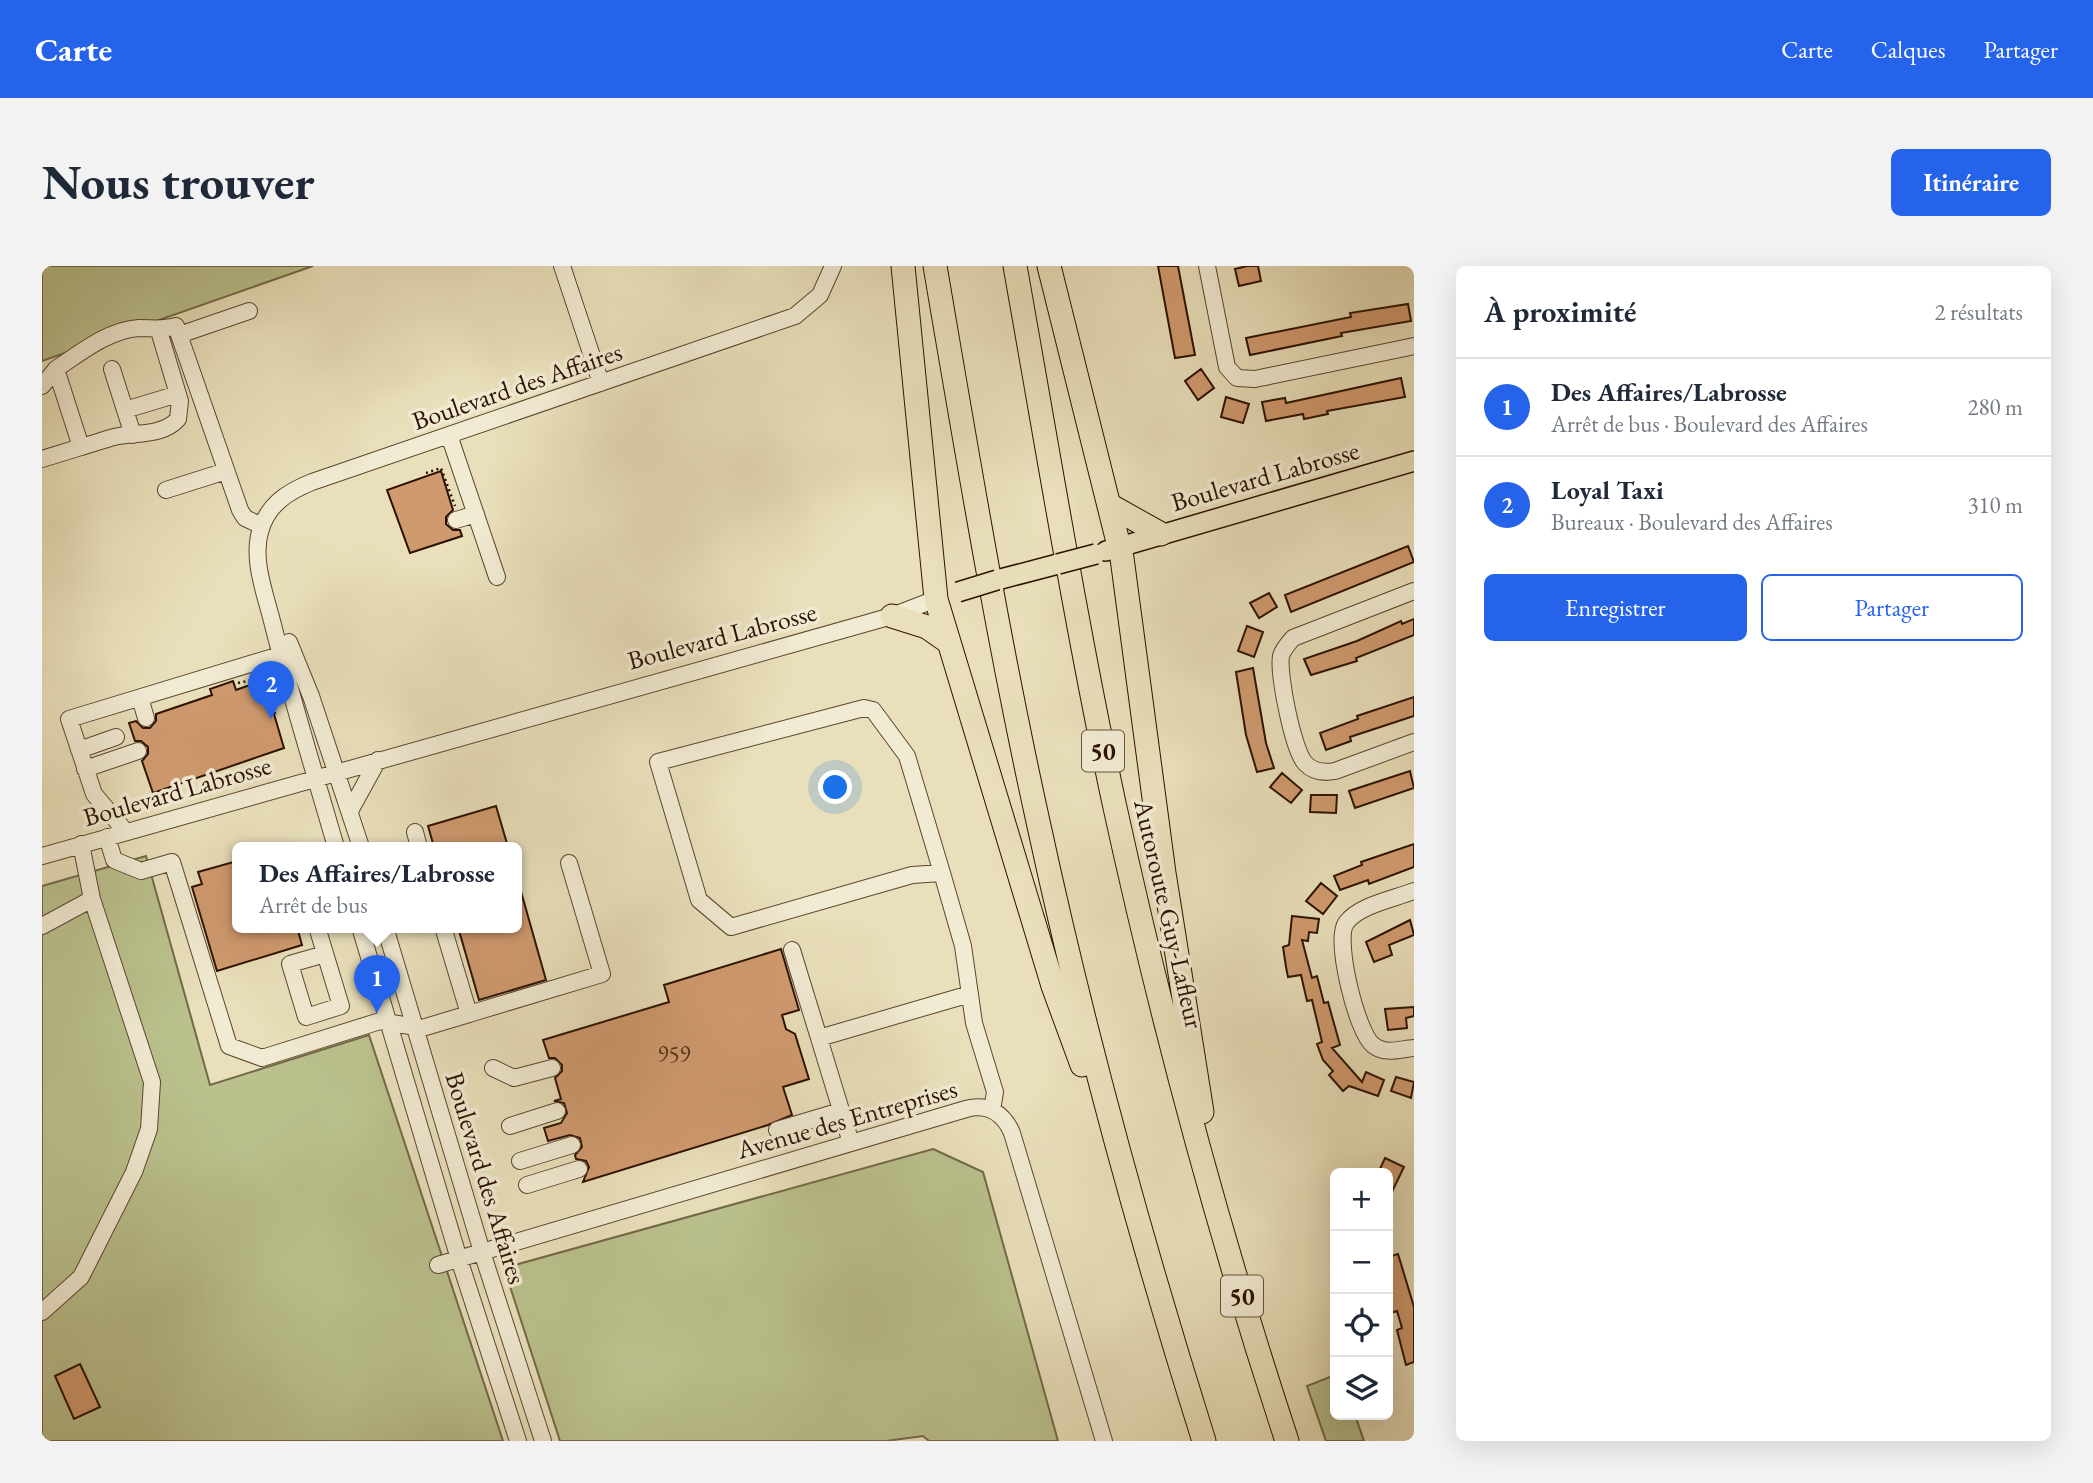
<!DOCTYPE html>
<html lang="fr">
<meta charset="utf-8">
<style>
:root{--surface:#fff;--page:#f2f2f3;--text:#1f2937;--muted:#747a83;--line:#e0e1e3;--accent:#2563eb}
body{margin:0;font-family:"EB Garamond",serif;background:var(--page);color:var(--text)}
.controls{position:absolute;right:21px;bottom:21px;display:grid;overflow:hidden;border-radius:10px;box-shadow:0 7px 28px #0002}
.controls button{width:63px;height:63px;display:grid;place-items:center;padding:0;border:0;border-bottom:2px solid var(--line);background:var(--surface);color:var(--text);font:35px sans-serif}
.you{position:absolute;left:794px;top:522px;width:24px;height:24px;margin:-18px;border:5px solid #fff;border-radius:50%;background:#1a73e8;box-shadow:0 0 0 10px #1a73e833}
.badge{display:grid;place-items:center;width:46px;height:46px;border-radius:50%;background:var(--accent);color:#fff;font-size:23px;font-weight:700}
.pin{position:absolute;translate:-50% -58px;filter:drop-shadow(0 2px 4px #0008)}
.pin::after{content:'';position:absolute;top:37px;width:24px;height:21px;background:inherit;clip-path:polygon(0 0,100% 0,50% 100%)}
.popup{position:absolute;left:190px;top:576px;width:290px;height:91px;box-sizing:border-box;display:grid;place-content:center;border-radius:10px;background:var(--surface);filter:drop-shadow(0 2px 5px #0005);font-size:23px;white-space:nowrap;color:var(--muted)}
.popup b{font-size:26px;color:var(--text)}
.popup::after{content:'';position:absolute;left:50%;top:100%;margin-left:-14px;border:14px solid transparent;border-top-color:var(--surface)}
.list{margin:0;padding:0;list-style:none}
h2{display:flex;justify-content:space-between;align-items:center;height:91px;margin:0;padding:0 28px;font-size:30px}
h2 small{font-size:23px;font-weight:400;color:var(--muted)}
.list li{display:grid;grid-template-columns:46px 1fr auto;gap:21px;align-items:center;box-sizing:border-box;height:98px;padding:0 28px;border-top:2px solid var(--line)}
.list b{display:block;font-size:26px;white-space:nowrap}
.list p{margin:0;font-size:23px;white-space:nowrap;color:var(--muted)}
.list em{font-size:23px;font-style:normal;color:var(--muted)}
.actions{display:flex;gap:14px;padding:21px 28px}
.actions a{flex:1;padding:16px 0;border:2px solid var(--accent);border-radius:10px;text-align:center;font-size:24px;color:var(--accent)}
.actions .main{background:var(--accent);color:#fff}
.icon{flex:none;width:38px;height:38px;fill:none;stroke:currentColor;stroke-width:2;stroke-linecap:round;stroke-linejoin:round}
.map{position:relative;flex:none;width:1372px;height:1175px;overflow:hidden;border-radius:10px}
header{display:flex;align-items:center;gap:42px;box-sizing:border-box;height:98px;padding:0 35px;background:var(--accent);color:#fff}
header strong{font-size:33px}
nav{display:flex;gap:38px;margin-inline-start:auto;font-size:24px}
.intro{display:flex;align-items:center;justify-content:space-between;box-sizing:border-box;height:168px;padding:0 42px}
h1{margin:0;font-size:49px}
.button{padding:18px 32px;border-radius:10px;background:var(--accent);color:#fff;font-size:24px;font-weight:700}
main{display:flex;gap:42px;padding:0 42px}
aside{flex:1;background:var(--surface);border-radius:10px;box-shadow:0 7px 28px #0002}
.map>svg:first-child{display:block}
.green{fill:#bac18d;stroke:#736946;stroke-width:2}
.building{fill:#d09a6f;stroke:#2c1100;stroke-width:2}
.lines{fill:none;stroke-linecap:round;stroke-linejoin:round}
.minor-casing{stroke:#5b452f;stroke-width:18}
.major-casing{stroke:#2c1100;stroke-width:22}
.highway-casing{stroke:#2c1100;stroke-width:25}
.path{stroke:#2c1100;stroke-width:2.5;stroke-dasharray:2 3.5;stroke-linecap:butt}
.minor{stroke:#f1ebd3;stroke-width:16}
.major{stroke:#e9e0bb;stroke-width:19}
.highway{stroke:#e9e0bb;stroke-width:23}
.major-bridge-casing{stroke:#2c1100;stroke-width:22;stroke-linecap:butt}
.major-bridge{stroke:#e9e0bb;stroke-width:19}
.labels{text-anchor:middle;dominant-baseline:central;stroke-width:7;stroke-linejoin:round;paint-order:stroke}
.number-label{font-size:23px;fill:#55331c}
.shield{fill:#f1ebd3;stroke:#67523f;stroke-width:2}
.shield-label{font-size:24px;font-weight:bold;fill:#2c1100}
.street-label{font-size:26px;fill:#2c1100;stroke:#f1ebd3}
</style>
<header>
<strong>Carte</strong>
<nav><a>Carte</a><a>Calques</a><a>Partager</a></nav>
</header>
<div class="intro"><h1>Nous trouver</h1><a class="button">Itinéraire</a></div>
<main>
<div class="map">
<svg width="1372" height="1175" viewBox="0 0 1372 1175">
<rect width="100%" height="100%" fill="#e9e0bb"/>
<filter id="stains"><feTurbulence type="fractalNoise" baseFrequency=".00286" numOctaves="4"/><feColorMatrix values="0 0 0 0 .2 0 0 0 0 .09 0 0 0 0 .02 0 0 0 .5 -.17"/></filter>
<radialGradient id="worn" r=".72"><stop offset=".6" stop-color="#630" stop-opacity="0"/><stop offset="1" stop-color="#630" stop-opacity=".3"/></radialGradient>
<path class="green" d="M0 0H271L0 95Z
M104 590 168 819 327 769 461 1175H0V620Z
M891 883 941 906 1016 1175H887L881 1170 844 1175H518L462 1002Z
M1293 1109V1149H1313L1322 1175H1284L1265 1120Z"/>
<path class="building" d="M1116 0H1136L1153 89 1133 92Z
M1205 0H1216L1219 15 1197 20 1193 3Z
M1366 38 1369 55 1299 67 1300 70 1208 89 1204 72 1309 51 1308 47Z
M1159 103 1172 122 1156 134 1143 115Z
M1359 112 1363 131 1285 145 1286 148 1262 153 1261 148 1224 155 1220 136 1243 132 1244 137Z
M1184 131 1207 138 1201 157 1179 151Z
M399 205 411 244 404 251V258L411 264H418L420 270 368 287 345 224Z
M1366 280 1372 296 1249 346 1243 329Z
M1227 327 1235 341 1217 352 1208 337Z
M1372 353V369L1314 392 1315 395 1269 409 1262 393 1315 375 1359 355 1360 358Z
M1205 360 1221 366 1212 391 1196 385Z
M1211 402 1224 477 1232 502 1215 506 1204 469 1194 406Z
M222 414 242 482 111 527 100 495 106 488V481L99 475H93L87 457 94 455 101 462H108L114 455V448L170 429 168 423 191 415 194 424Z
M1372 431V450L1308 471 1309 475 1284 484 1278 467 1316 453 1315 450Z
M1368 505 1372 522 1313 542 1307 525Z
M1240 507 1260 524 1249 537 1228 521Z
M1269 529H1295L1294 547 1268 546Z
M454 540 466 581H392L386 560Z
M1372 578V601L1327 618 1326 614 1298 624 1292 610 1320 599 1319 596Z
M195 595V661H255L260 679 175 705 150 621 160 618 156 606Z
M1279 617 1295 630 1281 648 1264 635Z
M478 622 504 714 437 734 416 661H475V623Z
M1250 650 1277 653 1275 667 1267 666 1266 675 1260 674 1270 712 1275 710 1282 737 1286 736 1298 779 1290 782 1320 816 1324 806 1342 814 1336 830 1307 820 1301 825 1287 809 1291 805 1281 794 1275 778 1280 776 1270 734 1265 735 1259 709 1246 711 1244 701 1241 681 1247 679Z
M1368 654 1372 669 1347 679 1350 689 1332 696 1324 676Z
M739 683 757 744 740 749 744 763 753 768 767 813 741 821 750 849 726 859 541 916 547 901 544 895 534 893 533 889 540 881 538 872 528 869 506 875 502 862 519 857 525 847 522 837 512 835 519 833 513 812 520 805V799L513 792H507L501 774 627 736 622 719Z
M1372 741V750L1364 752 1365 762 1346 764 1343 743Z
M1354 811 1372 816 1369 832 1349 825Z
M1343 892 1362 901 1346 934V907H1336Z
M1356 988 1372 1041V1096L1364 1099 1355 1064 1360 1062 1355 1045 1349 1047 1346 1036V991Z
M38 1098 58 1141 32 1153 13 1110Z"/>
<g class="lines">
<g class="minor-casing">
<path id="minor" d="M520 0 559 117
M1165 0 1185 101 1195 112 1213 113 1372 80
M117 65 138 135 136 153C120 171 92 166 72 171 61 174 50 178 39 181L14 103C38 87 66 64 97 62 111 62 120 64 134 60L198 244 203 252 220 260
M137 69 207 45
M70 103 83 144
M0 120 14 103
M91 169 83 144 136 128
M407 169 455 311
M0 193 39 181
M124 224 184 205
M414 254 434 248
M1372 325 1251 372C1246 378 1241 383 1239 390 1236 408 1251 484 1263 497 1271 506 1282 507 1293 505L1372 476
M247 376 269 430 319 581
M98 432 104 452
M37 484 74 471
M43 503 96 485
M308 545 336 494
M84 566 52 528 27 453 251 385
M373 566 377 581
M65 571 72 594 99 605 130 596 187 780 220 792 338 755 380 762 427 748 401 661
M294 581C272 505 249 431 230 355 223 327 210 294 218 266 225 239 245 226 270 216L753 50 778 29 791 0
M0 590 850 350 894 333
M900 607 865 490 831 444 822 442 616 496 657 634 689 661 870 609 900 607 921 680 932 757 953 826 950 844
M1372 625C1352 633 1317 639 1304 657 1292 674 1315 767 1331 779 1343 789 1358 783 1372 782
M0 660 50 633
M275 661 299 740 264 751 248 698 283 688
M318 661 417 993 476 1175
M343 661 440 986 501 1175
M750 684 777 772
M427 748 560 708 527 597
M451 802 472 812 510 802
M468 860 515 845
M735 864 799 845
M809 877 777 772 928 728
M478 895 530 879
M485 919 537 903
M396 999 924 843C946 837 962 848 970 867L1062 1175
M0 1046 39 1011 92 906 107 863 110 816 50 633 39 578"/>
</g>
<g class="major-casing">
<path id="major" d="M1064 285 1372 195
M955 314 1016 298"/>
</g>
<g class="highway-casing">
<path id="highway" d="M861 0 894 333 1011 720 1040 799
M893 0C925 187 956 375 997 560 1042 768 1098 972 1162 1175
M973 0C1005 179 1034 359 1072 537 1119 752 1176 966 1245 1175
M1007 0 1080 292 1122 607 1160 846
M1069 240 1119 268
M850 350 885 361 905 375"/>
</g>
<path class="path" d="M384 207 399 202 413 240
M227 408 233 448
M196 417 225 411"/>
<use href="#minor" class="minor"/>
<use href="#major" class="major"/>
<use href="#highway" class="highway"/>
<g class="major-bridge-casing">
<path id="major-bridge" d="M1016 298 1054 288
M916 326 955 314"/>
</g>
<use href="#major-bridge" class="major-bridge"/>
</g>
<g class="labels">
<g class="number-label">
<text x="632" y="788">959</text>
</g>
<g class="shield">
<rect x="1040" y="464.5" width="42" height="41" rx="5"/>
<rect x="1179" y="1009.5" width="42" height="41" rx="5"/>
</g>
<g class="shield-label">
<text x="1061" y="485">50</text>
<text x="1200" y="1030">50</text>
</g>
<g class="street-label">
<text transform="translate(475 120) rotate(-19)">Boulevard des Affaires</text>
<text transform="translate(1223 210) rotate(-16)">Boulevard Labrosse</text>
<text transform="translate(680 370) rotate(-15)">Boulevard Labrosse</text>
<text transform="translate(135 525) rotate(-16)">Boulevard Labrosse</text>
<text transform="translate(1127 648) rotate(77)">Autoroute Guy-Lafleur</text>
<text transform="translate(805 853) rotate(-16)">Avenue des Entreprises</text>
<text transform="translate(444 912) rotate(73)">Boulevard des Affaires</text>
</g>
</g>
<rect width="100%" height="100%" filter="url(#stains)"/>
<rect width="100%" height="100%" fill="url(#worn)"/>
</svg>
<div class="controls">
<button>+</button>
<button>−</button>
<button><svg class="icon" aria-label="locate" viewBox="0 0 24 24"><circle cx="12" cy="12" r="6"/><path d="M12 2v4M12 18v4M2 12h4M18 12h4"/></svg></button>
<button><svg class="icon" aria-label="layers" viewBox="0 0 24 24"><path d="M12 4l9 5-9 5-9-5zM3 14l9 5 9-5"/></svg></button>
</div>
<div class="you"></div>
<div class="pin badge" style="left:335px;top:747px">1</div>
<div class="popup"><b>Des Affaires/Labrosse</b>Arrêt de bus</div>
<div class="pin badge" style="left:229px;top:453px">2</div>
</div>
<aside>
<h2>À proximité<small>2 résultats</small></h2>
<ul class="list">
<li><span class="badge">1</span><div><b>Des Affaires/Labrosse</b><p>Arrêt de bus · Boulevard des Affaires</p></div><em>280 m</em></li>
<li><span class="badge">2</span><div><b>Loyal Taxi</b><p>Bureaux · Boulevard des Affaires</p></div><em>310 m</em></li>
</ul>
<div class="actions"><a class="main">Enregistrer</a><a>Partager</a></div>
</aside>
</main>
